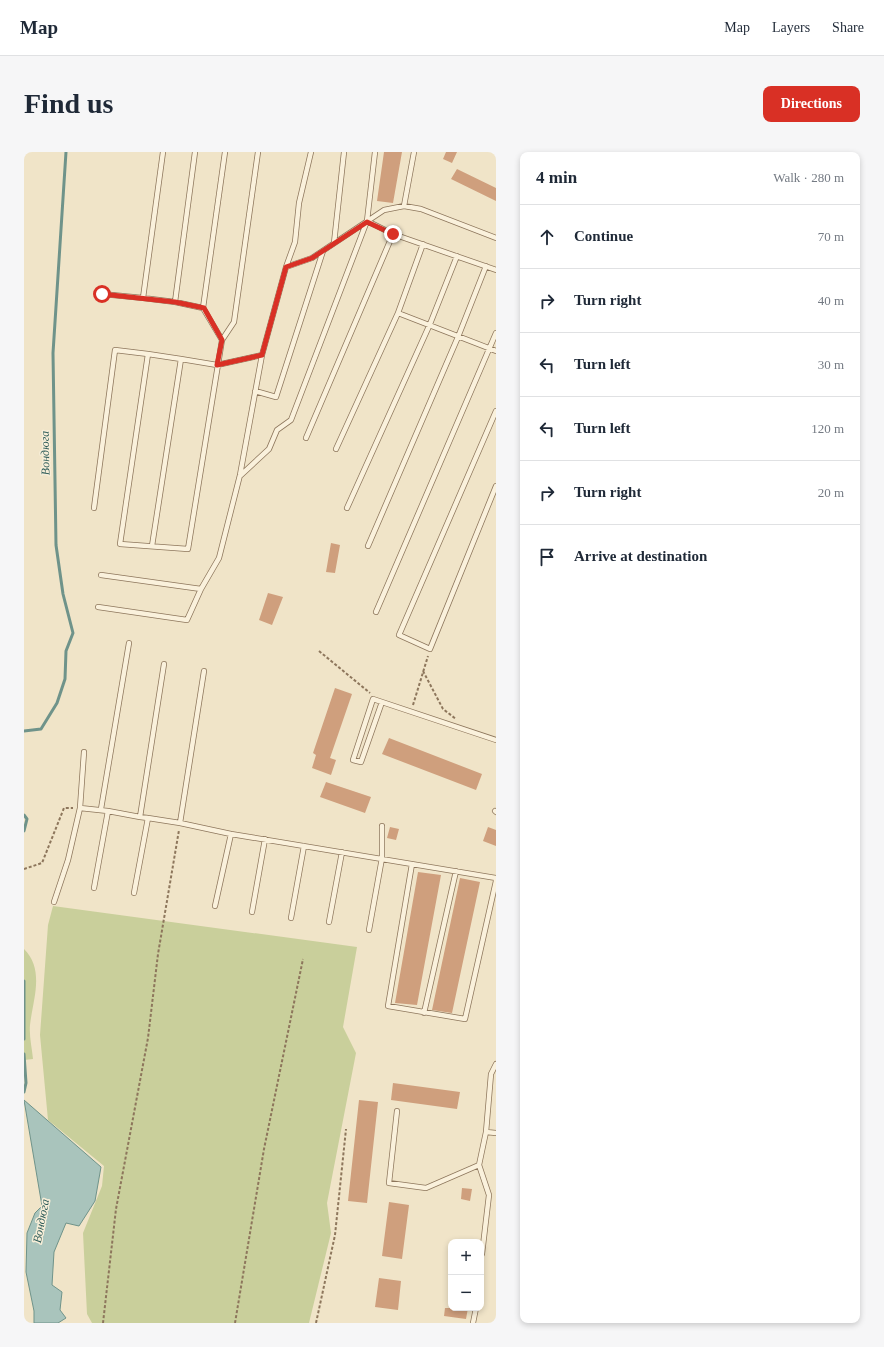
<!DOCTYPE html>
<meta charset="utf-8">
<style>
:root{--surface:#fff;--page:#f6f6f7;--text:#1f2937;--muted:#747a83;--line:#e0e1e3;--accent:#d93025}
body{margin:0;font-family:Georgia,serif;background:var(--page);color:var(--text)}
.controls{position:absolute;right:12px;bottom:12px;display:grid;overflow:hidden;border-radius:8px;box-shadow:0 2px 6px #0003}
.controls button{width:36px;height:36px;display:grid;place-items:center;padding:0;border:0;border-bottom:1px solid var(--line);background:var(--surface);color:var(--text);font:20px sans-serif}
.stop{position:absolute;width:12px;height:12px;margin:-9px;border:3px solid #d93025;border-radius:50%;background:#fff}
.stop.end{background:#d93025;border-color:#fff;box-shadow:0 1px 4px #0008}
.list{margin:0;padding:0;list-style:none}
h2{display:flex;justify-content:space-between;align-items:center;height:52px;margin:0;padding:0 16px;font-size:17px}
h2 small{font-size:13px;font-weight:400;color:var(--muted)}
.list li{display:grid;grid-template-columns:26px 1fr auto;gap:12px;align-items:center;box-sizing:border-box;height:64px;padding:0 16px;border-top:1px solid var(--line)}
.list b{display:block;font-size:15px;white-space:nowrap}
.list em{font-size:13px;font-style:normal;color:var(--muted)}
.icon{flex:none;width:22px;height:22px;fill:none;stroke:currentColor;stroke-width:2;stroke-linecap:round;stroke-linejoin:round}
.map{position:relative;flex:none;width:472px;height:1171px;overflow:hidden;border-radius:8px}
header{display:flex;align-items:center;gap:24px;box-sizing:border-box;height:56px;padding:0 20px;background:var(--surface);border-bottom:1px solid var(--line)}
header strong{font-size:19px}
nav{display:flex;gap:22px;margin-inline-start:auto;font-size:14px}
.intro{display:flex;align-items:center;justify-content:space-between;box-sizing:border-box;height:96px;padding:0 24px}
h1{margin:0;font-size:28px}
.button{padding:10px 18px;border-radius:8px;background:var(--accent);color:#fff;font-size:14px;font-weight:700}
main{display:flex;gap:24px;padding:0 24px}
aside{flex:1;background:var(--surface);border-radius:8px;box-shadow:0 2px 6px #0003}
.map>svg:first-child{display:block}
.green{fill:#c9cf9b}
.water{fill:#a9c4bc;stroke:#6f938a}
.lines{fill:none;stroke-linecap:round;stroke-linejoin:round}
.stream{stroke:#6f938a;stroke-width:3}
.building{fill:#cf9f7d}
.service-casing{stroke:#8d765c;stroke-width:6}
.path{stroke:#8d765c;stroke-width:2;stroke-dasharray:3 2;stroke-linecap:butt}
.service{stroke:#faf1dc;stroke-width:4.5}
.route{stroke:#d93025;stroke-width:5}
.labels{text-anchor:middle;dominant-baseline:central;stroke-width:3;stroke-linejoin:round;paint-order:stroke}
.water-label{font-size:12px;font-style:italic;fill:#2f5d5a;stroke:#f7eed8}
</style>
<header>
<strong>Map</strong>
<nav><a>Map</a><a>Layers</a><a>Share</a></nav>
</header>
<div class="intro"><h1>Find us</h1><a class="button">Directions</a></div>
<main>
<div class="map">
<svg width="472" height="1171" viewBox="0 0 472 1171">
<rect width="100%" height="100%" fill="#f0e4c8"/>
<path class="green" d="M29 754 333 795 319 875 332 901 303 1051 307 1081 285 1171H68L63 1162 59 1081 78 1034 80 1014 24 968 16 883 24 773Z
M0 797C21 818 9 847 6 873 5 884 8 896 9 907L0 908Z"/>
<path class="water" d="M0 948 77 1015 71 1049 55 1074 42 1071 30 1100 28 1133 38 1140 36 1158 42 1166 34 1171H10V1159L2 1120 3 1081 11 1061 18 1054Z"/>
<g class="lines">
<path class="stream" d="M0 579 17 577 33 551 41 527 42 499 49 481 39 442 32 393 29 201 42 0
M0 663 3 667 0 679
M0 829V887
M0 902 2 931 0 940"/>
</g>
<path class="building" d="M360 0H378L369 51 353 49Z
M422 0H433L428 11 419 7Z
M433 17 472 36V49L427 27Z
M307 391 316 393 311 421 302 420Z
M244 441 259 445 248 473 235 468Z
M311 536 328 542 306 606 312 608 307 623 288 616 292 603 289 601Z
M365 586 458 622 452 638 358 602Z
M302 630 347 645 341 661 296 645Z
M366 675 375 677 372 688 363 686Z
M464 675 472 678V694L459 689Z
M394 720 417 723 393 853 371 851Z
M436 726 456 730 428 861 408 858Z
M369 931 436 940 433 957 367 948Z
M335 948 354 950 343 1051 324 1049Z
M438 1036 448 1037 446 1049 437 1047Z
M365 1050 385 1053 378 1107 358 1104Z
M355 1126 377 1129 374 1158 351 1155Z
M421 1156H444L442 1167 420 1164Z"/>
<g class="lines">
<g class="service-casing">
<path id="service" d="M139 0 119 146 151 150 171 0
M287 0 275 51 271 90 262 115 288 106 360 58 380 54 397 57 472 86
M380 54 390 0
M343 69 369 82 472 118
M310 91 320 0
M78 142 119 146
M179 156 201 0
M374 161 399 92
M198 188 210 170 234 0
M124 202 157 207 128 394
M157 207 193 213 238 203 262 115
M231 239 252 245 299 99
M472 259 375 483 406 497 472 334
M282 286 369 82
M312 297 374 161 472 199
M217 323 245 297 253 278 267 268 343 69 351 0
M70 356 91 198 124 202 96 392 164 397 198 188 179 156 151 150
M323 356 406 172 433 104
M344 394 434 185 462 114
M77 423 177 437
M74 455 163 468 177 437 195 406 216 323 238 203
M352 460 472 181
M358 550 337 610 329 608 349 547 472 588
M56 656 60 600
M77 657 105 491
M84 659 116 665
M471 659 472 660
M124 666 156 671 180 519
M156 671 207 682 472 726
M388 712 364 854 441 867 472 729
M110 741 124 666 116 665 140 512
M30 750 44 708 56 656 84 659 70 736
M191 754 207 682
M228 760 241 687
M267 766 280 694
M305 770 318 700
M345 778 358 706V674
M400 861 432 719
M472 912 467 922 462 980 472 981
M373 959 365 1031 402 1036 455 1013 462 980
M455 1013 465 1043 458 1102
M449 1171 452 1156"/>
</g>
<path class="path" d="M295 499 346 541
M399 519 419 557 432 567
M389 553 404 504
M0 717 18 711 40 656H49
M79 1171 92 1057 124 886 134 802 155 678
M211 1171 240 997 279 807
M292 1171 311 1083 322 977"/>
<use href="#service" class="service"/>
</g>
<g class="lines">
<path class="route" d="M78 142 151 150 180 156 198 188 193 213 238 203 262 115 288 106 343 70 369 82"/>
</g>
<g class="labels">
<g class="water-label">
<text transform="translate(21 301) rotate(-91)">Вондюга</text>
<text transform="translate(17 1069) rotate(-79)">Вондюга</text>
</g>
</g>
</svg>
<div class="controls">
<button>+</button>
<button>−</button>
</div>
<div class="stop" style="left:78px;top:142px"></div>
<div class="stop end" style="left:369px;top:82px"></div>
</div>
<aside>
<h2>4 min<small>Walk · 280 m</small></h2>
<ul class="list">
<li><svg class="icon" aria-label="ahead" viewBox="0 0 24 24"><path d="M12 20V5M6 11l6-6 6 6"/></svg><div><b>Continue</b></div><em>70 m</em></li>
<li><svg class="icon" aria-label="right" viewBox="0 0 24 24"><path d="M7 20v-9h11M14 6l5 5-5 5"/></svg><div><b>Turn right</b></div><em>40 m</em></li>
<li><svg class="icon" aria-label="left" viewBox="0 0 24 24"><path d="M17 20v-9H6M10 6l-5 5 5 5"/></svg><div><b>Turn left</b></div><em>30 m</em></li>
<li><svg class="icon" aria-label="left" viewBox="0 0 24 24"><path d="M17 20v-9H6M10 6l-5 5 5 5"/></svg><div><b>Turn left</b></div><em>120 m</em></li>
<li><svg class="icon" aria-label="right" viewBox="0 0 24 24"><path d="M7 20v-9h11M14 6l5 5-5 5"/></svg><div><b>Turn right</b></div><em>20 m</em></li>
<li><svg class="icon" aria-label="arrive" viewBox="0 0 24 24"><path d="M6 21V4h12l-3 4 3 4H6"/></svg><div><b>Arrive at destination</b></div></li>
</ul>
</aside>
</main>
